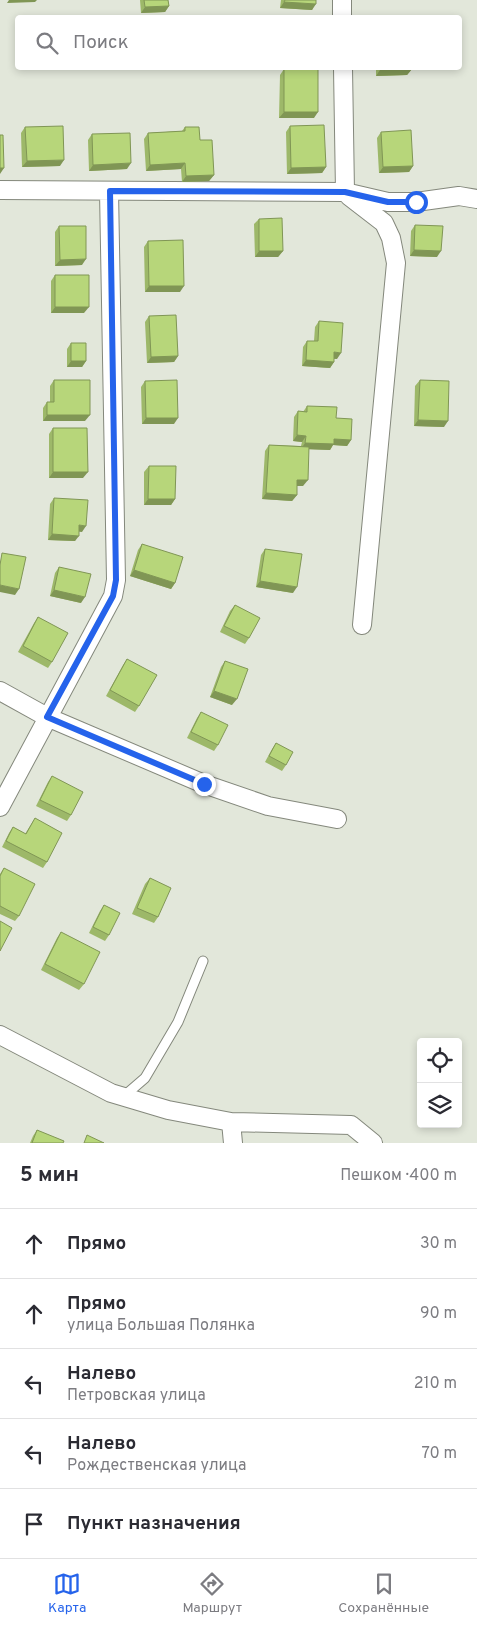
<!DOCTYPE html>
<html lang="ru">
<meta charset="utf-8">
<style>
:root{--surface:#fff;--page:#f7f7f7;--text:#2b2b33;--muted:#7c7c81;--line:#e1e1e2;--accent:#2563eb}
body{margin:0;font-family:Overpass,sans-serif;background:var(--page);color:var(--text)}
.controls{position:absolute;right:15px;bottom:15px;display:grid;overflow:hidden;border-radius:5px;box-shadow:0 2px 8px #0003}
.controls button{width:45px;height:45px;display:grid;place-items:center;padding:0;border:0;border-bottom:1px solid var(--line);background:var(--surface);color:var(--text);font:25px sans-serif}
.stop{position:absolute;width:15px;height:15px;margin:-11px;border:4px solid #2563eb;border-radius:50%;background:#fff}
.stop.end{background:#2563eb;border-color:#fff;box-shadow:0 1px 5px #0008}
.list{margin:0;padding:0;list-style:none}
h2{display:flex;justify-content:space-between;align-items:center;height:65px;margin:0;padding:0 20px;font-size:21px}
h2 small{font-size:16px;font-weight:400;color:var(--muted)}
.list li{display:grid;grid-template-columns:32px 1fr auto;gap:15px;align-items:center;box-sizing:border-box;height:70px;padding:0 20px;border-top:1px solid var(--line)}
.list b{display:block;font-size:19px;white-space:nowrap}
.list p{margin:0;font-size:16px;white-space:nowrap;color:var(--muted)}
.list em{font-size:16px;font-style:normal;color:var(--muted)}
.icon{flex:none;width:28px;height:28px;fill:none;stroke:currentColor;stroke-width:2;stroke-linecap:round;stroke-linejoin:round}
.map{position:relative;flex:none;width:477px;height:1143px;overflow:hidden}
.search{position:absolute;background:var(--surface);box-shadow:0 2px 8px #0003;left:15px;right:15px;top:15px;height:55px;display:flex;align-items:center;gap:12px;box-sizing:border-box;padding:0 18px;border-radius:5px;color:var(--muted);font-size:19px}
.sheet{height:415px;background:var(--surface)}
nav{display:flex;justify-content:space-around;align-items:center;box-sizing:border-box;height:70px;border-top:1px solid var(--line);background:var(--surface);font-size:14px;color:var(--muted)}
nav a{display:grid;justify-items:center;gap:2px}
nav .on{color:var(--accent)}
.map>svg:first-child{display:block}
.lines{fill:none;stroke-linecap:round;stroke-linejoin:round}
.service-casing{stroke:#84887c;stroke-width:11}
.minor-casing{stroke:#84887c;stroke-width:20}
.service{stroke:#fff;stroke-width:9}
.minor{stroke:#fff;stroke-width:18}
.wall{fill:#9db869}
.shaded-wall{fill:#809655}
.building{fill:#b7d67a;stroke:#809655}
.route{stroke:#2563eb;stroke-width:6}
</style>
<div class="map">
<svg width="477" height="1143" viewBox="0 0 477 1143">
<rect width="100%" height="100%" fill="#e2e7da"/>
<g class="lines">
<g class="service-casing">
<path id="service" d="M123 1097 145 1078 178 1022 203 961"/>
</g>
<g class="minor-casing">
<path id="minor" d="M342 0V18
M343 68 345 192
M0 190 345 192 388 202H416L459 196 477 199
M349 196 384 223 391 238 396 263 362 625
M0 691 47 717 204 784 268 806 337 819
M0 807 113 596 116 580 109 191
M0 1035 111 1093 168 1110 231 1122 351 1125 373 1143
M231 1122 233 1143"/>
</g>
<use href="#service" class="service"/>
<use href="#minor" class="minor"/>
</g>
<path class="wall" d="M140 0H168L169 6 165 12 141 13Z
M281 0H316L312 10 280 8Z
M376 68H411L412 69 407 75 376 76Z
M284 69 314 118H279L280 75Z
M290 126 326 167 322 173 287 174 286 132Z
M25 127 60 166 22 167 21 133Z
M185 127 200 140 214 175 209 181 182 182 181 169 146 171 144 139 148 133 182 131Z
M381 132 413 166 409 172 379 173 377 138Z
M92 134 127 169 89 171 88 140Z
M259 219 283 251 278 257H255L254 224Z
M415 225 437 257 410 256 411 231Z
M59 226 82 265 55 266V232Z
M148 241 180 292H145L144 247Z
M55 275 84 313H51V281Z
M149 316 178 356 174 362 147 363 145 322Z
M319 321 337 359H334V362L330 368 302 366 303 347 307 341H314L315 327Z
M71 343 86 361 82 367H67V349Z
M54 380 85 421H43V408L47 402H50V386Z
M420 380 444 427 414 426 415 386Z
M145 381 174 424H142L141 387Z
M307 406 336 418 351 440 347 446 333 445 330 450 309 449 303 486H297V495L292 501 262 499 265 451 269 445 301 446 302 442 293 441 294 417 298 411 303 412Z
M53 428 83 478H49V434Z
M149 466 175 499 171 505H144V472Z
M54 498 82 532 79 531 75 541 48 540 50 504Z
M142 544 175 583 171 589 130 576 138 550Z
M265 549 293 593 256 587 261 555Z
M59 567 81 603 50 596 55 573Z
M235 605 249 638 245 644 220 632 230 611Z
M38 617 52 662 48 668 18 652 34 623Z
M127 659 139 706 135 712 106 696 123 665Z
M225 661 232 705 210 697 221 667Z
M201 712 218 745 214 751 187 738 197 718Z
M276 743 286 765 282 771 265 762 272 749Z
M52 776 71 815 67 821 36 806 48 782Z
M35 818 47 862 43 868 2 847 9 833 13 827 25 834Z
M4 868 19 916 15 921 0 914V874Z
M150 878 158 917 154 923 132 914 145 884Z
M104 905 109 935 105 941 89 933 100 911Z
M61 932 84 984 79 990 41 970 57 938Z
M37 1130 63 1143H30L33 1136Z"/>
<path class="shaded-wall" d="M9 0H37L35 2 7 3Z
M284 2 316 4 312 10 280 8Z
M169 6 165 12 141 13 145 7Z
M412 69 407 75 376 76 380 70Z
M284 112H318L314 118H279Z
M64 160 60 166 22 167 27 161Z
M131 163 127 169 89 171 93 165Z
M185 163 181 169 146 171 150 165Z
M413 166 409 172 379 173 383 167Z
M326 167 322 173 287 174 291 168Z
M0 168H4L0 174Z
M214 175 209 181 182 182 186 176Z
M414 250 441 251 437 257 410 256Z
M259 251H283L278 257H255Z
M86 259 82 265 55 266 60 260Z
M149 286H184L180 292H145Z
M55 307H89L84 313H51Z
M334 352 341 353 337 359 330 358Z
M178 356 174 362 147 363 151 357Z
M306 360 334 362 330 368 302 366Z
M71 361H86L82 367H67Z
M47 415H90L85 421H43Z
M146 418H178L174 424H142Z
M418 420 448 421 444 427 414 426Z
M297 435 306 436 302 442 293 441Z
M334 439 351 440 347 446 333 445 330 450 301 449 305 443Z
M53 472H88L83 478H49Z
M297 480H308L303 486H293Z
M266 493 297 495 292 501 262 499Z
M148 499H175L171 505H144Z
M79 525 86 526 82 532 75 531Z
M52 534 79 536 75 541 48 540Z
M134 570 175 583 171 589 130 576Z
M260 581 297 587 293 593 256 587Z
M0 585 19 589 15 595 0 592Z
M54 590 85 597 81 603 50 596Z
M214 691 237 699 232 705 210 697Z"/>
<path class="building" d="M144 0H168L169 6 145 7Z
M285 0H316V4L284 2Z
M380 68H411L412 69 380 70Z
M284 69H318V112H284Z
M324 125 326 167 291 168 290 126Z
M63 126 64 160 27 161 25 127Z
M185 127H199L200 140H212L214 175 186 176 185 163 150 165 148 133 185 131Z
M411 130 413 166 383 167 381 132Z
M130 133 131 163 93 165 92 134Z
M0 135H3L4 168H0Z
M282 218 283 251H259V219Z
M415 225 443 226 441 251 414 250Z
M59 226H86V259L60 260Z
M183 240 184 286H149L148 241Z
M55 275H89V307H55Z
M176 315 178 356 151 357 149 316Z
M319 321 343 323 341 353 334 352V362L306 360 307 341H318Z
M71 343H86V361H71Z
M54 380H90V415H47V402H54Z
M177 380 178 418H146L145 381Z
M420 380 449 381 448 421 418 420Z
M307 406 337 407 336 418 352 419 351 440 334 439V444L305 443 306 436 297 435 298 411 307 412Z
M53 428H87L88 472H53Z
M269 445 309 447 308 480H297V495L266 493Z
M149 466H176L175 499H148Z
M54 498 88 500 86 526 79 525V536L52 534Z
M142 544 183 557 175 583 134 570Z
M265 549 302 554 297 587 260 581Z
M2 553 26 557 19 589 0 585V565Z
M59 567 91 574 85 597 54 590Z
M235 605 260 618 249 638 224 626Z
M38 617 68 633 52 662 23 646Z
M127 659 157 675 139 706 110 690Z
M225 661 248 669 237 699 214 691Z
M201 712 228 725 218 745 191 732Z
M276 743 293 752 286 765 269 756Z
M52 776 83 792 71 815 40 800Z
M35 818 62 833 47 862 6 841 13 827 26 834Z
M4 868 35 884 19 916 0 906V876Z
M150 878 171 888 158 917 137 908Z
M104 905 120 913 109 935 93 927Z
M0 921 12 928 0 951Z
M61 932 100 952 84 984 45 964Z
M37 1130 64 1141 63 1143H32Z
M87 1135 104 1143H84Z"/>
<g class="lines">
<path class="route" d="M204 784 47 717 113 596 116 580 110 191 345 192 388 202H416"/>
</g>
</svg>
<div class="controls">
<button><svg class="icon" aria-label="locate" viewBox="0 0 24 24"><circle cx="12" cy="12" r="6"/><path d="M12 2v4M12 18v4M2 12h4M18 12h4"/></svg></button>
<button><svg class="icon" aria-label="layers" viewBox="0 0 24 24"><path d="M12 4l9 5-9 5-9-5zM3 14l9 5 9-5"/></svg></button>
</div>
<div class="stop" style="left:416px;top:202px"></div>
<div class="stop end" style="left:204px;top:784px"></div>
<div class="search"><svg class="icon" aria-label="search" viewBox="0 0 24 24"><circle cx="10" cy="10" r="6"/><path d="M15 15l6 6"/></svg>Поиск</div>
</div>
<section class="sheet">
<h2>5 мин<small>Пешком · 400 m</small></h2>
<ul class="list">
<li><svg class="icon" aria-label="ahead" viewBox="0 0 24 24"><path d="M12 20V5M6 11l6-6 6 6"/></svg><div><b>Прямо</b></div><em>30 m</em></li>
<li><svg class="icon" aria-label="ahead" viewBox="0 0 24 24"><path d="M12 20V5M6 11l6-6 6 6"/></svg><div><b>Прямо</b><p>улица Большая Полянка</p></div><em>90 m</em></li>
<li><svg class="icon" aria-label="left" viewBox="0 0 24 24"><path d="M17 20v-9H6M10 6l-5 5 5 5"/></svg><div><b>Налево</b><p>Петровская улица</p></div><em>210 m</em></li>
<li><svg class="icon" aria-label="left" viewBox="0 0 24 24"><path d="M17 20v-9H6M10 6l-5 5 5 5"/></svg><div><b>Налево</b><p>Рождественская улица</p></div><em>70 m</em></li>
<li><svg class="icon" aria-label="arrive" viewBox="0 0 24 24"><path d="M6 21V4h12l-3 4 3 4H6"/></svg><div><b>Пункт назначения</b></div></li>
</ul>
</section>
<nav>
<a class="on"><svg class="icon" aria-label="map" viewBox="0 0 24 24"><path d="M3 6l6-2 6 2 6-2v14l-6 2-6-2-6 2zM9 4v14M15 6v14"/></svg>Карта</a>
<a><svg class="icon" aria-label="directions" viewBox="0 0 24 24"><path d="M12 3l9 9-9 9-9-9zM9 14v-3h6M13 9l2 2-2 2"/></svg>Маршрут</a>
<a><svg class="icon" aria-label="saved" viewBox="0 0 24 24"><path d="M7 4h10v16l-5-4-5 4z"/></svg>Сохранённые</a>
</nav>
